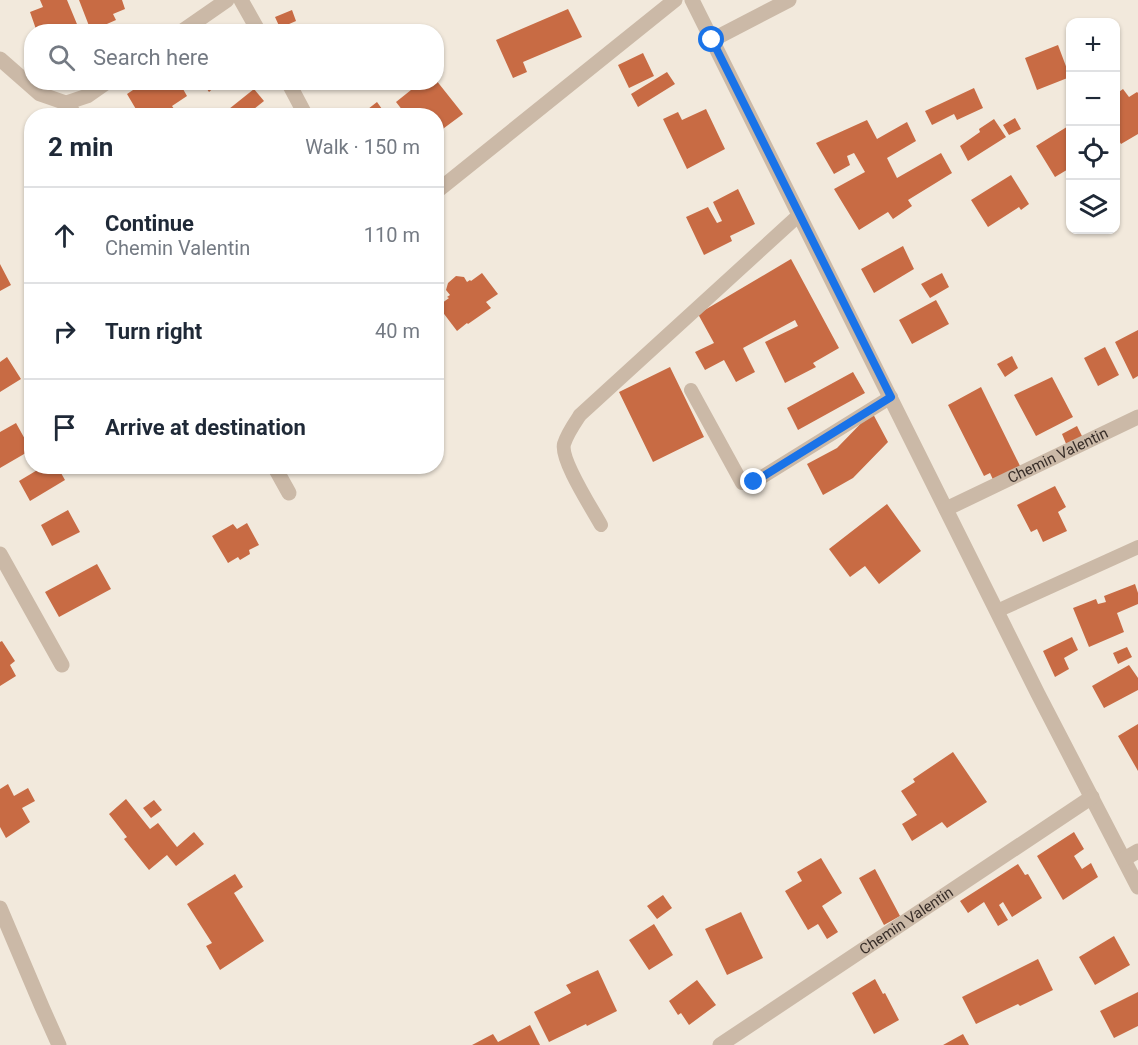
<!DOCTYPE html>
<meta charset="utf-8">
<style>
:root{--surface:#fff;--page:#f6f6f7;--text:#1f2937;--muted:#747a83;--line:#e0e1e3}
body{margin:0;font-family:Roboto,sans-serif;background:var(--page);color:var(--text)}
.controls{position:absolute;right:18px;top:18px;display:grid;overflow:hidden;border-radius:12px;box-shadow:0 2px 4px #0004}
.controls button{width:54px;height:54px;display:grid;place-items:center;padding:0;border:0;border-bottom:2px solid var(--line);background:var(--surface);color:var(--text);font:30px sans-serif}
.stop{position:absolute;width:18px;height:18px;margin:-14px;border:4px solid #1a73e8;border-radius:50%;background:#fff}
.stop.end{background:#1a73e8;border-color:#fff;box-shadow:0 2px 6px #0008}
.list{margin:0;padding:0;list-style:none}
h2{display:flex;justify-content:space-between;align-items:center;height:78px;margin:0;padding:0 24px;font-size:26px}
h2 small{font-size:20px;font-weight:400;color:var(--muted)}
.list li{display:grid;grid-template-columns:39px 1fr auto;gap:18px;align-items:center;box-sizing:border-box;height:96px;padding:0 24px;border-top:2px solid var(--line)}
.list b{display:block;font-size:22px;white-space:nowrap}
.list p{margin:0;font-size:20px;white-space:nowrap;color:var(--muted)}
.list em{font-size:20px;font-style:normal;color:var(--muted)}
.icon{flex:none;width:33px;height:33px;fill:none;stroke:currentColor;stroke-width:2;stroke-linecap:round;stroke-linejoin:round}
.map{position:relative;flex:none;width:1138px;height:1045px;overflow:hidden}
.search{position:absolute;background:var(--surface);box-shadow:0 2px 4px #0004;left:24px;top:24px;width:420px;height:66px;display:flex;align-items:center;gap:15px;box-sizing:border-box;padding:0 21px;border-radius:24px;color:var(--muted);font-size:22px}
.panel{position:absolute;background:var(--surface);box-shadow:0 2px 4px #0004;left:24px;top:108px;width:420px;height:366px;border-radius:24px}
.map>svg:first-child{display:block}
.building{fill:#c86b44}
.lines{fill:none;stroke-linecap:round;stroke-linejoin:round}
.service{stroke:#cbb9a7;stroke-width:14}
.minor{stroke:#cbb9a7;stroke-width:15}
.route{stroke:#1a73e8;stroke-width:8}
.labels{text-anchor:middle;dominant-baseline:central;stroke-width:4.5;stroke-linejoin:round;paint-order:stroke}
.street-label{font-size:15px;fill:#372d28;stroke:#faf3e8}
</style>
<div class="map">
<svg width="1138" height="1045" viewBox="0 0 1138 1045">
<rect width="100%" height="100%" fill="#f2e9dc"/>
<path class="building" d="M40 0H67L79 29 73 32H37L30 12 43 7Z
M79 0H122L125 9 113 14 116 20 91 31Z
M568 9 582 37 523 62 527 72 513 78 496 40Z
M292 10 296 21 280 28 275 17Z
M1058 45 1070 77 1037 90 1025 58Z
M643 53 654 76 629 88 618 65Z
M667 72 675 84 638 107 631 94Z
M436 80 463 114 436 134V116H407L396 102 421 82H436Z
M145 82H160L163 87 169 82H179L187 96 172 106 179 116H160L159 114 157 116H140L127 94Z
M202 82H220L209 92Z
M974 88 983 108 957 120 954 114 932 125 925 111Z
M254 89 264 101 254 109 259 116H227L224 113Z
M1123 89 1129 97 1137 92 1138 93V134L1121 144 1116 136V94Z
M377 102 387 116H359Z
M706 109 725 149 687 169 663 119 678 112 682 120Z
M1015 118 1021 129 1009 135 1003 125Z
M994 119 1006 137 968 161 960 146 980 132 979 129Z
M867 120 877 139 907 122 916 141 887 158 897 178 941 153 952 173 908 200 912 206 893 219 888 212 859 230 834 189 865 172 854 153 847 156 850 165 834 174 816 143Z
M1070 125V168L1055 177 1036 146Z
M1011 175 1029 204 1021 210 1019 207 988 227 971 200Z
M738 189 755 224 730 236 732 241 704 255 686 217 708 207 717 223 722 221 713 202Z
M903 246 914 269 874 293 861 269Z
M791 259 839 348 813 363 816 367 785 383 765 342 798 326 795 320 743 348 755 372 736 382 724 360 705 370 695 352 714 343 698 314Z
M0 264 11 285 0 291Z
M482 273 498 294 486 302 491 308 468 324 467 323 457 331 438 306 449 298 447 297 450 295 446 290 448 283 456 276 464 277 467 282 470 280 471 281Z
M942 273 949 287 930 298 921 284Z
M936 300 949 324 912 344 899 320Z
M1138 330V376L1133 379 1115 342Z
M1105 347 1119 375 1098 386 1084 358Z
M1012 356 1018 368 1005 377 997 364Z
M7 357 21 379 0 392V362Z
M670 367 704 437 653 462 619 392Z
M853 372 865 393 798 430 787 408Z
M1052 377 1073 417 1036 436 1014 395Z
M981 387 1022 470 995 484 990 473 984 476 948 405Z
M872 412 888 442 853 478 823 495 807 464 837 448Z
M16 423 31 450 0 468V432Z
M1077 426 1083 438 1067 446 1062 434Z
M44 466H57L65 480 30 501 19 481Z
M1055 486 1066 507 1058 512 1067 531 1043 542 1037 529 1031 532 1017 505Z
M887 504 921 551 879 584 865 566 850 577 829 549Z
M68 510 80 532 52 546 41 525Z
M247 523 259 545 249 550 250 554 240 560 238 557 228 563 212 536 233 524 237 529Z
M97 564 111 589 59 617 45 592Z
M1135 584 1138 593V604L1117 613 1124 632 1089 647 1073 608 1096 599 1098 604 1106 602 1104 596Z
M1072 637 1078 650 1064 658 1069 669 1055 677 1043 651Z
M2 641 15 661 10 665 16 676 0 686V642Z
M1127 647 1132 657 1118 664 1113 653Z
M1129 665 1138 678V690L1104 708 1092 686Z
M1138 724V771L1118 736Z
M953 752 987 802 947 828 942 822 912 841 902 824 917 815 901 791 915 782 913 779Z
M8 784 14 796 28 788 35 801 22 808 30 822 6 838 0 827V789Z
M126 799 150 829 158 823 177 847 194 832 204 844 176 866 167 855 149 870 124 839 127 837 109 814Z
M154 800 162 810 151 818 143 808Z
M1074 832 1084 849 1074 856 1082 869 1091 863 1098 877 1063 900 1037 856Z
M821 858 842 893 822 906 838 932 827 939 818 924 808 930 785 891 802 881 797 872Z
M1018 864 1025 875 1028 874 1042 898 1012 917 1003 902 999 905 1008 920 998 926 984 902 968 913 960 901Z
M875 869 900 916 884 925 859 878Z
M235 874 243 887 234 893 264 941 220 970 206 946 212 943 187 904Z
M663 895 672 908 657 919 647 906Z
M741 912 763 958 727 975 705 929Z
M654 924 673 955 649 970 629 940Z
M1114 936 1130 965 1095 985 1079 957Z
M1038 959 1053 990 1020 1006 1018 1004 976 1024 962 997Z
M598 970 617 1011 587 1026 586 1024 549 1042 534 1012 571 993 566 985Z
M875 979 883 994 885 993 899 1020 874 1034 852 993Z
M697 980 716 1005 689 1025 681 1013 678 1015 669 1001Z
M1138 992V1026L1114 1038 1100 1011Z
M530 1025 540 1045H472L493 1034 498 1042Z
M963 1034 969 1045H943Z"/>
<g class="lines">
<path class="service" d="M691 390 742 483 754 482 891 397
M601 525C593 510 560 460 564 444 567 434 574 424 580 415L799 215
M997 611 1138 547"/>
<g class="minor">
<path d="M241 0 259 32"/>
<path d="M692 0 1038 694 1138 887"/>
<path d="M181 32 227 0"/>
<path d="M712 40 789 0"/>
<path d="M0 59 40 94 66 103 87 96 107 82"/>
<path d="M288 82 306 116"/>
<path d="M66 103 76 116"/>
<path d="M436 192 675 0"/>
<path d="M274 466 289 493"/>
<path id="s1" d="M946 509 1138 417"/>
<path d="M0 554 62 665"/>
<path d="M1124 859 1138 851"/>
<path d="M0 908 42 1007 59 1045"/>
<path id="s2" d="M720 1045 1092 797"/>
</g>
</g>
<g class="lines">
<path class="route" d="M712 40 891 397 754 482"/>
</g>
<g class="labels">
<g class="street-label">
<text stroke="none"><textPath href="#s1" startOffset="124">Chemin Valentin</textPath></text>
<text stroke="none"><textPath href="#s2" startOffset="224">Chemin Valentin</textPath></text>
</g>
</g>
</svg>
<div class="controls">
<button>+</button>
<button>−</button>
<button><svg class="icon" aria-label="locate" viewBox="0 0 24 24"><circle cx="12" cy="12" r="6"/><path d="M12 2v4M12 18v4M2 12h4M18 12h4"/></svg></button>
<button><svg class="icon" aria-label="layers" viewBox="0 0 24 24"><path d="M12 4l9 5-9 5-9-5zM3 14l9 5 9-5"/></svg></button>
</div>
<div class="stop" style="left:712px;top:40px"></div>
<div class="stop end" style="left:754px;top:482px"></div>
<div class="search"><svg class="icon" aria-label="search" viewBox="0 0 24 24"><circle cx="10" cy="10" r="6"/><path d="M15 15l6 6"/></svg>Search here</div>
<section class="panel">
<h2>2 min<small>Walk · 150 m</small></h2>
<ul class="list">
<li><svg class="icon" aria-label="ahead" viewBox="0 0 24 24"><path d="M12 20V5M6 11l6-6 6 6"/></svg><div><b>Continue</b><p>Chemin Valentin</p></div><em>110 m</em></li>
<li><svg class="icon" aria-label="right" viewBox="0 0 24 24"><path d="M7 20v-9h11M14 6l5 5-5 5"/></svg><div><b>Turn right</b></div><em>40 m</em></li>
<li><svg class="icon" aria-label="arrive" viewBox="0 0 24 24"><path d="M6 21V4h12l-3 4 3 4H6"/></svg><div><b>Arrive at destination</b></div></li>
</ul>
</section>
</div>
